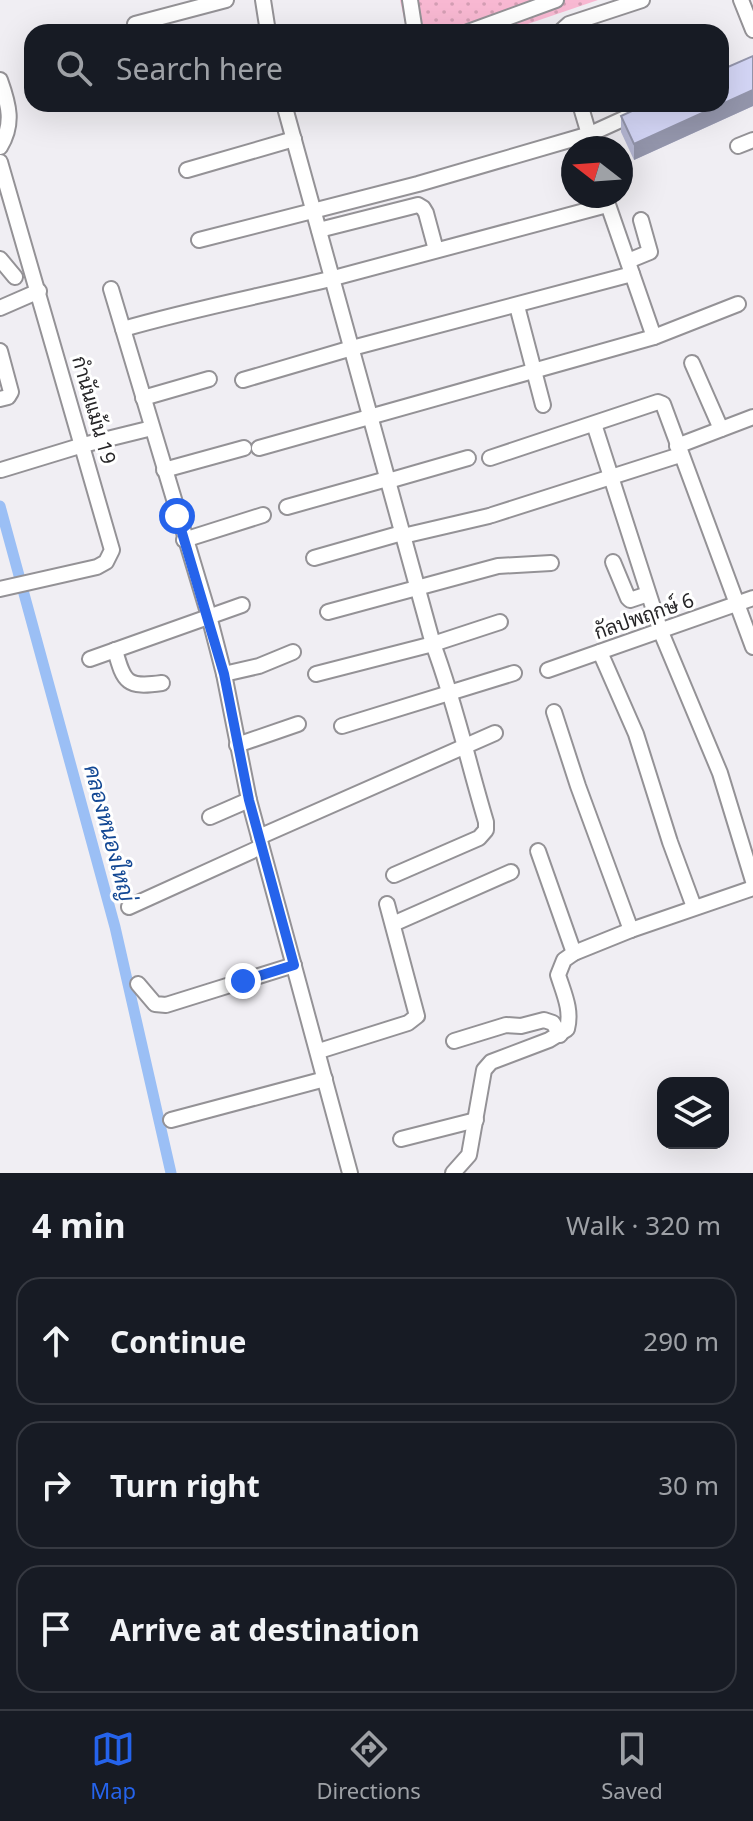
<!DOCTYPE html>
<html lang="en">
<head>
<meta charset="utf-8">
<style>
  body { margin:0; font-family:"Noto Sans",Sarabun,sans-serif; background:#20242c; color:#f1f3f6 }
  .controls { position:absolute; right:24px; bottom:24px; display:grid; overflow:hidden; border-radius:16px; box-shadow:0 8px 32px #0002 }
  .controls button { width:72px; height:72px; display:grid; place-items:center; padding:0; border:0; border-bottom:2px solid #363941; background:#171b24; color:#f1f3f6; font:40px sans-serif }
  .compass { position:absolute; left:561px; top:136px; width:72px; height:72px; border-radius:50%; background:#171b24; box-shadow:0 8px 32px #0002; rotate:287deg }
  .stop { position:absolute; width:24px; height:24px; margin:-18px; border:6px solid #2563eb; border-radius:50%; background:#fff }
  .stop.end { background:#2563eb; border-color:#fff; box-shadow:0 2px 8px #0008 }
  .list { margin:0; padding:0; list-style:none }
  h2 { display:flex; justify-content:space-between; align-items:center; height:104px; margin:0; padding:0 32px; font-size:34px }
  h2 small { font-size:26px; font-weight:400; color:#9ea1a6 }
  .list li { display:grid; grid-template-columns:52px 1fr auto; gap:24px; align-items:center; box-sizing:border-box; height:128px; margin:0 16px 16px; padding:0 16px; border:2px solid #363941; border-radius:24px }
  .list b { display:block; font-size:30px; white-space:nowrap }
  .list em { font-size:26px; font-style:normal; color:#9ea1a6 }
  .icon { flex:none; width:44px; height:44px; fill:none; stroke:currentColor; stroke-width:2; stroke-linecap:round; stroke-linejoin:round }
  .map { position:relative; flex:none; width:753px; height:1173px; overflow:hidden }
  .search { position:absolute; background:#171b24; box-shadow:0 8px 32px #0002; left:24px; right:24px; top:24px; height:88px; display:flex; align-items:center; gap:20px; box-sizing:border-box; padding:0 28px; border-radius:24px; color:#9ea1a6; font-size:30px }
  .sheet { height:536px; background:#171b24 }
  nav { display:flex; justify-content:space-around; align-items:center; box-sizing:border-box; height:112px; border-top:2px solid #363941; background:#171b24; font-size:22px; color:#9ea1a6 }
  nav a { display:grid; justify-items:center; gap:4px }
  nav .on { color:#2563eb }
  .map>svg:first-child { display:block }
  .grass { fill:url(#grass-dots) }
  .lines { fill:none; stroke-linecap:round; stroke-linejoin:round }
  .canal { stroke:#9bbff5; stroke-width:11 }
  .minor-casing { stroke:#949296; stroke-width:18 }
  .minor { stroke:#fff; stroke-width:14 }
  .wall { fill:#b6b8d4 }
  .shaded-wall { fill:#9496ac }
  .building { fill:#d4d6f6; stroke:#9496ac; stroke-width:2 }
  .route { stroke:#2563eb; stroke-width:10 }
  .labels { text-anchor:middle; stroke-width:6; stroke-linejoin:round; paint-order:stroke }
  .street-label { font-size:20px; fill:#262527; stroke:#fff }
  .water-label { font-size:22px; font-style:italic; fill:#134894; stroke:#fff }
</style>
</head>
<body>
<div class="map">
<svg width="753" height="1173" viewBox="0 0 753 1173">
  <defs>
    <pattern id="grass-dots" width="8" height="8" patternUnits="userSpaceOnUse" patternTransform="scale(2)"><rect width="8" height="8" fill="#f8b8d2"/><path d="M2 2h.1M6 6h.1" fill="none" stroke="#d49eb4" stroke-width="1.8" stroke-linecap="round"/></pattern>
  </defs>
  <rect width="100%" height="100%" fill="#f0eef3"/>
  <path class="grass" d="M400,0H598L504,32H407Z"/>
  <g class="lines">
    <path class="canal" d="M0,506L115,927L171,1173"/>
    <defs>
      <g id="minor">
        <path d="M263,0L268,32"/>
        <path d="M410,0L415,32"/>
        <path d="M741,0L753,30"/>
        <path d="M135,24L226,0"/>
        <path d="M468,32L556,0"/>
        <path d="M560,32L569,24L642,0"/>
        <path d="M0,80C9,105 14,124 0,147"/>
        <path d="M284,104L433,644C455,702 468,762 486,822V830L479,838L394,875"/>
        <path d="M580,104L593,148"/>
        <path d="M738,146L753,140"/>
        <path d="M0,162L112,550L106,562L97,567L0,589"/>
        <path d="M187,170L294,139"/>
        <path d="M605,196L654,337"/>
        <path d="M319,230L418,205L423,208L426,213L436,250"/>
        <path d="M199,240L418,184L590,134L656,104"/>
        <path d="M0,259L15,277"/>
        <path d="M628,261L650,252L641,220"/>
        <path d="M111,289L209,616L224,674L249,800L350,1173"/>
        <path d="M517,306L543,405"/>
        <path d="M0,308L39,291"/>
        <path d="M123,329C192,309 261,296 330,279C423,255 515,229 607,205"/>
        <path d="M0,351L11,392L8,397L0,399"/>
        <path d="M692,363L721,429"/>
        <path d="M243,380L352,348L632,274"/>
        <path d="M143,398L209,379"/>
        <path d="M594,424L661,632L720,773L753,881"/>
        <path d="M677,446L753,417"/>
        <path d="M259,448L654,337L738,304"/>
        <path d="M490,458L658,402L663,404L753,647"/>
        <path d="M1,470L83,445L152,428"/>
        <path d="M164,470L244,448"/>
        <path d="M388,481L468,458"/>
        <path d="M287,507L387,479"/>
        <path d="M492,515L680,455"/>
        <path d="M403,536L489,516"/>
        <path d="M184,540L263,515"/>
        <path d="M314,558L402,533"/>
        <path d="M613,562L628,598L630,600L648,594"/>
        <path d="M328,612L498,566L551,563"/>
        <path d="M115,650C124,683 127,688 162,683"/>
        <path d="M600,652L636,734L670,842L694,907"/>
        <path d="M90,659L242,605"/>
        <path d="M548,670L753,598"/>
        <path d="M224,674L259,666L293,652"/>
        <path d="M316,674L433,644L500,622"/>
        <path d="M554,712L578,786L631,930"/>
        <path d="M342,726L514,673"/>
        <path d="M237,745L298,724"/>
        <path d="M210,817L249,800"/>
        <path d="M259,837L495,733"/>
        <path d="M538,851L574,953"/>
        <path d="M129,907L261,847"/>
        <path d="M393,924L511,872"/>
        <path d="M138,984L155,1004L166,1005L294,965"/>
        <path d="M454,1041L506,1025L521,1026L544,1020L553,1023L560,1035"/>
        <path d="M319,1051L408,1023L417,1016L387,904"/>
        <path d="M171,1120L325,1079"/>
        <path d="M401,1139L476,1120"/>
        <path d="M453,1173L469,1155L484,1070L491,1062L549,1040L567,1029C572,1010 564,994 558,975L564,960L574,953L631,930L753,888"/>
      </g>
    </defs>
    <use href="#minor" class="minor-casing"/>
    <use href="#minor" class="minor"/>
  </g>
  <path class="wall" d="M753,56V106L634,160L621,132V116Z"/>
  <path class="shaded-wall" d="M753,90V106L634,160V144Z"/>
  <path class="building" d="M753,56V90L634,144L621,116L647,104H721V70Z"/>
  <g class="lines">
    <path class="route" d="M177,516L224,674L249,800L294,965L243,981"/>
  </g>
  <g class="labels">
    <g class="street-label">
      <text transform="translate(94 410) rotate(74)" y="7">กำนันแม้น 19</text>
      <text transform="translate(644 616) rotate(-19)" y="7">กัลปพฤกษ์ 6</text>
    </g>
    <g class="water-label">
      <text transform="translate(110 833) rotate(75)" y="8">คลองหนองใหญ่</text>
    </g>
  </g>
</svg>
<div class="controls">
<button><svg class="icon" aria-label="layers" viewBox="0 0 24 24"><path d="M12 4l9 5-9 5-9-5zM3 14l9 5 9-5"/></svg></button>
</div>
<svg class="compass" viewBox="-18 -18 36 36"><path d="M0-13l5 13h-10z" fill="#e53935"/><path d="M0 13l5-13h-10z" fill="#9ea1a6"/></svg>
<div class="stop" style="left:177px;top:516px"></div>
<div class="stop end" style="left:243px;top:981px"></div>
<div class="search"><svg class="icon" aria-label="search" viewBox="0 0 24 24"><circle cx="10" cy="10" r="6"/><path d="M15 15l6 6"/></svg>Search here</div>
</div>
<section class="sheet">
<h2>4 min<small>Walk · 320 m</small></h2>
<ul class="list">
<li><svg class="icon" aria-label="ahead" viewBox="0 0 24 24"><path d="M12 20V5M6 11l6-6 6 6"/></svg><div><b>Continue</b></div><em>290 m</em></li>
<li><svg class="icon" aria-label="right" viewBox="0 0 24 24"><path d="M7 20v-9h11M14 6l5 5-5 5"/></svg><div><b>Turn right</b></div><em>30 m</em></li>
<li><svg class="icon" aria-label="arrive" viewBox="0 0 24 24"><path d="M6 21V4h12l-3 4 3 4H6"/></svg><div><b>Arrive at destination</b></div></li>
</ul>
</section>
<nav>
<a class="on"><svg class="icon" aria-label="map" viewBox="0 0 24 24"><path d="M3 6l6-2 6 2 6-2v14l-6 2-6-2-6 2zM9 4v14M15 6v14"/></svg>Map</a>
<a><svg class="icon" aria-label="directions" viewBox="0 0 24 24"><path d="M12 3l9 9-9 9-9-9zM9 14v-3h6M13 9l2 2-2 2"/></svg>Directions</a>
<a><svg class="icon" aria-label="saved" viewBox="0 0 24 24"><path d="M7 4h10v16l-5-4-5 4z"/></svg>Saved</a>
</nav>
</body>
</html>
